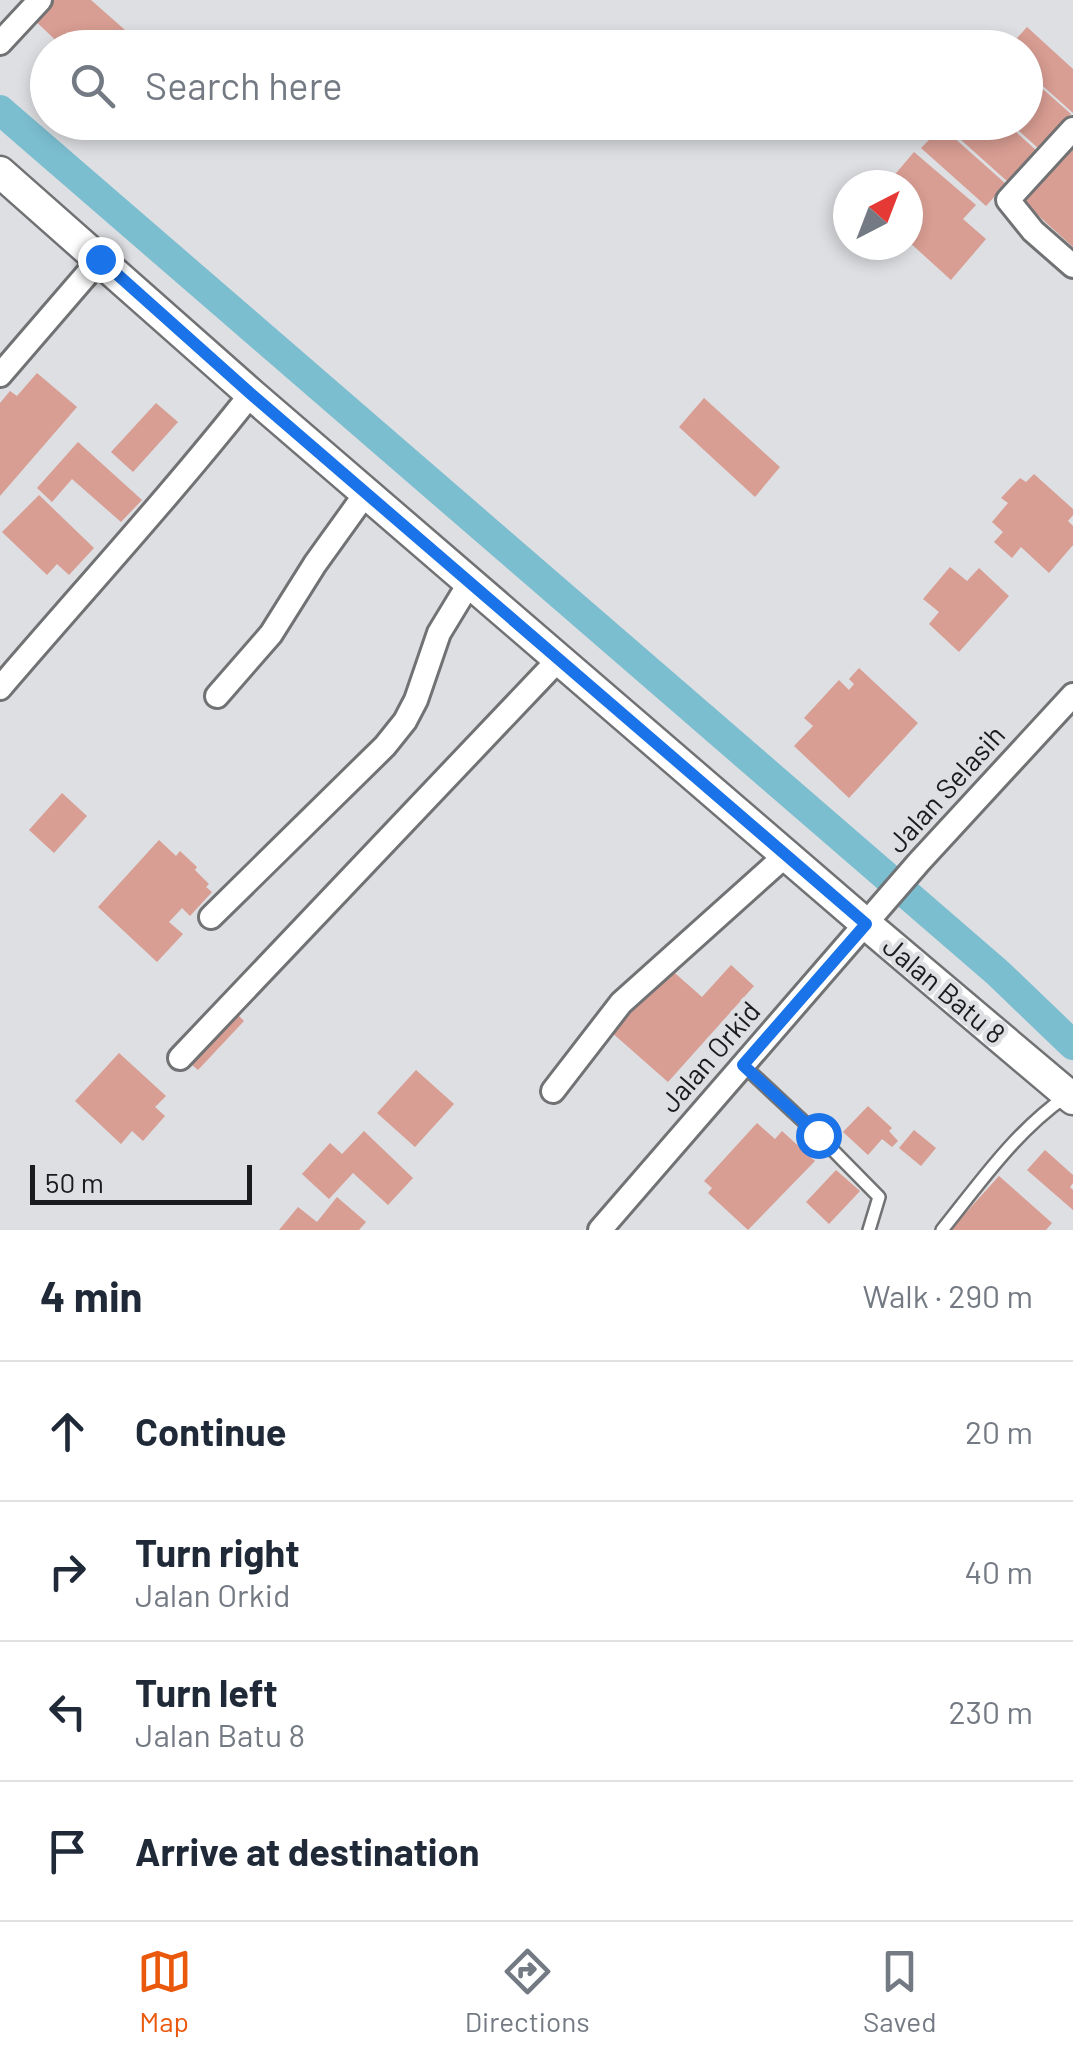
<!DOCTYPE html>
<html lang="en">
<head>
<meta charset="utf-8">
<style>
  body { margin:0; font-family:Barlow,sans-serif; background:#f2f2f3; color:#1f2937 }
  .compass { position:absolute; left:833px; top:170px; width:90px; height:90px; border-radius:50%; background:#fff; box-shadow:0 5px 15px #0003; rotate:42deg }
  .scale { position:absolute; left:30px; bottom:25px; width:222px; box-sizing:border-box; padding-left:10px; border:5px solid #1a1b1c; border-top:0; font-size:28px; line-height:35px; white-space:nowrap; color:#1a1b1c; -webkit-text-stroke:8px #dedfe2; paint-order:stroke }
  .stop { position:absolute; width:30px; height:30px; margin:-22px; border:8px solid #1a73e8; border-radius:50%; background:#fff }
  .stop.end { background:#1a73e8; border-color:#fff; box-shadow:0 2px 10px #0008 }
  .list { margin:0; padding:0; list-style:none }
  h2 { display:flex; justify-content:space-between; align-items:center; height:130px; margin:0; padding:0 40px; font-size:42px }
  h2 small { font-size:32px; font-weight:400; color:#747a83 }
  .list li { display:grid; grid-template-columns:65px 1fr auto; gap:30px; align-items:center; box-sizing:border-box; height:140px; padding:0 40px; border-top:2px solid #e0e1e3 }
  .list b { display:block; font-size:38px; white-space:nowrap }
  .list p { margin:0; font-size:32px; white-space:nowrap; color:#747a83 }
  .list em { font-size:32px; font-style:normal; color:#747a83 }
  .icon { flex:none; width:55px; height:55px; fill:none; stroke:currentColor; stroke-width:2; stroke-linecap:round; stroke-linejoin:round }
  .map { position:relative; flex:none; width:1073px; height:1230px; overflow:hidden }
  .search { position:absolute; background:#fff; box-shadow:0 5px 15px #0003; left:30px; right:30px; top:30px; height:110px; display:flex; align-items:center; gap:25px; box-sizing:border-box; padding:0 35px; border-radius:55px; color:#747a83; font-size:38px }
  .sheet { height:690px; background:#fff }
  nav { display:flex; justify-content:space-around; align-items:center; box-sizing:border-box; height:140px; border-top:2px solid #e0e1e3; background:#fff; font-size:28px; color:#747a83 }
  nav a { display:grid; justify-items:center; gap:5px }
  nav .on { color:#ea580c }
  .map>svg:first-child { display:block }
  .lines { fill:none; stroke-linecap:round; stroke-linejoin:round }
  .canal { stroke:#7bbed0; stroke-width:30 }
  .building { fill:#d89d93 }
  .service-casing { stroke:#717274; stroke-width:16 }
  .minor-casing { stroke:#717274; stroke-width:28 }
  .tertiary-casing { stroke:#717274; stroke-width:35 }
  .service { stroke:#fff; stroke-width:11 }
  .minor { stroke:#fff; stroke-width:22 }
  .tertiary { stroke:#fff; stroke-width:30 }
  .route { stroke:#1a73e8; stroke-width:12 }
  .labels { text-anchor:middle; stroke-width:9; stroke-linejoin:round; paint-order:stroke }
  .street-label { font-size:28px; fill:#1a1b1c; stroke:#dedfe2 }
</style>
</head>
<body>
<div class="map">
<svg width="1073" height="1230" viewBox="0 0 1073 1230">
  <rect width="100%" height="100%" fill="#dedfe2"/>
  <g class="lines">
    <path class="canal" d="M0,110L998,973L1073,1045"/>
  </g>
  <g class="building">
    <path d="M52,0H91L125,30L115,41L104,48H64L30,16Z"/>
    <path d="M1027,27L1073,69V113L1026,71V48H1008Z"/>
    <path d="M1026,74L1071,114L1039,149L1009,122H1026Z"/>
    <path d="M941,122H1005L1037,151L1008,182Z"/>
    <path d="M942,127L1006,184L986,206L921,148Z"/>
    <path d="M1073,140V247L1020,199Z"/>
    <path d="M914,152L976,205L963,219L986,239L951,280L908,241V185H886Z"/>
    <path d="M37,373L77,407L0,496V403L10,391L17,396Z"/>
    <path d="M704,398L780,467L755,497L679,427Z"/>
    <path d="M156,403L178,422L133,472L111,452Z"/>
    <path d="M78,442L142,500L121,522L72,479L52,502L37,488Z"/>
    <path d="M1034,474L1073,509V515L1068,521L1073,526V545L1049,573L1021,547L1012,558L994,542L1003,532L992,522L1008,503L1001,498L1020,478L1026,482Z"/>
    <path d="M39,495L94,548L69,575L57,564L47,575L2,532Z"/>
    <path d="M950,567L967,581L979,568L1009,596L959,652L929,624L939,612L923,599Z"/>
    <path d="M859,668L918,723L849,798L794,746L813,726L804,718L839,680L849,690L854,684L849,679Z"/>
    <path d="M62,793L87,816L54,853L29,830Z"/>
    <path d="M159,840L176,856L180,851L197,867L195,870L209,884L206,887L212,892L190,916L182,908L169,922L183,934L157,962L98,907Z"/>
    <path d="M731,965L754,986L668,1082L610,1031L668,967L702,997Z"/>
    <path d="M232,1009L244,1021L198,1070L186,1060Z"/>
    <path d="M119,1053L166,1096L155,1107L165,1116L143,1141L132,1131L121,1144L75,1101Z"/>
    <path d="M416,1070L454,1104L415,1147L377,1113Z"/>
    <path d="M868,1106L892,1128L889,1131L898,1141L892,1147L882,1139L868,1155L843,1132Z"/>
    <path d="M757,1123L775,1139L782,1131L815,1161L748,1230L708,1193L712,1188L704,1181Z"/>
    <path d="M914,1130L936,1148L921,1166L899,1148Z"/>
    <path d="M364,1131L413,1178L388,1205L353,1173L329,1199L302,1174L330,1143L342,1154Z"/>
    <path d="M1045,1150L1073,1175V1183L1070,1187L1073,1190V1210L1027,1170Z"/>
    <path d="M836,1170L860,1191L829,1224L806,1202Z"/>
    <path d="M999,1176L1052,1223L1046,1230H950Z"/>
    <path d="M337,1197L366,1222L359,1230H279L298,1207L317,1222Z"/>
  </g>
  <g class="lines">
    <defs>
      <g id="service">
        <path d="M743,1065L818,1135L879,1197L869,1230"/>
        <path d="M942,1230C979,1184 1015,1132 1065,1097"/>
      </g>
      <g id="minor">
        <path d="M0,43L40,0"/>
        <path d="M1073,129L1008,200L1033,231L1073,266"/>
        <path d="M0,375L100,259"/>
        <path d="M0,688C84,590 171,495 251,394"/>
        <path d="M217,696L271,634L315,564L366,493"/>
        <path d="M211,917L385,746L405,721L416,700L439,633L470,582"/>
        <path d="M180,1058L560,658"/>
        <path d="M553,1091L621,1003L786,855"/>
        <path d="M600,1230L919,862L1073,695"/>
      </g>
      <path id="tertiary" d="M0,172L251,394L866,924L1073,1099"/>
    </defs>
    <use href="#service" class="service-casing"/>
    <use href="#minor" class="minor-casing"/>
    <use href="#tertiary" class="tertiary-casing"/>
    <use href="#service" class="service"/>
    <use href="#minor" class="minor"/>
    <use href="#tertiary" class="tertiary"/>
  </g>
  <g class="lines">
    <path class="route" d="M100,259L251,394L866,924L743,1065L818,1135"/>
  </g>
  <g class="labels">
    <g class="street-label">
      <text transform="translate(946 789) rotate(-48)" y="10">Jalan Selasih</text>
      <text transform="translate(944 990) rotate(40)" y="10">Jalan Batu 8</text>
      <text transform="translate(710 1057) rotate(-49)" y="10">Jalan Orkid</text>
    </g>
  </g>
</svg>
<svg class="compass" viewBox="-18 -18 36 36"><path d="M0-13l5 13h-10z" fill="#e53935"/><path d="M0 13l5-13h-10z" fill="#747a83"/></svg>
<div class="scale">50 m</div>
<div class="stop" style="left:818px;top:1135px"></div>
<div class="stop end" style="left:100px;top:259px"></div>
<div class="search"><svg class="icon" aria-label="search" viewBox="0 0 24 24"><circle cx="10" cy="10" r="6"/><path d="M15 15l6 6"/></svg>Search here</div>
</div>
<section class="sheet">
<h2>4 min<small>Walk · 290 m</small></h2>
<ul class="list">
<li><svg class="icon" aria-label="ahead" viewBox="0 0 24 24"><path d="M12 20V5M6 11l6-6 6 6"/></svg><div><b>Continue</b></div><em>20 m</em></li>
<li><svg class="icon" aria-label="right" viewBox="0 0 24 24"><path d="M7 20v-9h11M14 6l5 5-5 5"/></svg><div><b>Turn right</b><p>Jalan Orkid</p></div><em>40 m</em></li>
<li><svg class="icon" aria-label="left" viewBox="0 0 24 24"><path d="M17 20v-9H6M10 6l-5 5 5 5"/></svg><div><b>Turn left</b><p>Jalan Batu 8</p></div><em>230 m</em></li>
<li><svg class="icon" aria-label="arrive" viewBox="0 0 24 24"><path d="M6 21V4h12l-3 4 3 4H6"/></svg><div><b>Arrive at destination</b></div></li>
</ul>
</section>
<nav>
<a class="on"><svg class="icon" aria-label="map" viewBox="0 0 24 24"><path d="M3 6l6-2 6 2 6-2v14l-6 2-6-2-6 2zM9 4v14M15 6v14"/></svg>Map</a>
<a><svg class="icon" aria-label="directions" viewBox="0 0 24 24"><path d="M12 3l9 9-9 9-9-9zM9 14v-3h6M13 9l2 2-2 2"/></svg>Directions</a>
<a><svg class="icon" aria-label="saved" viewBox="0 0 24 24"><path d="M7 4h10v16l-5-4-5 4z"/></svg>Saved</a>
</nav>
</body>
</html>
